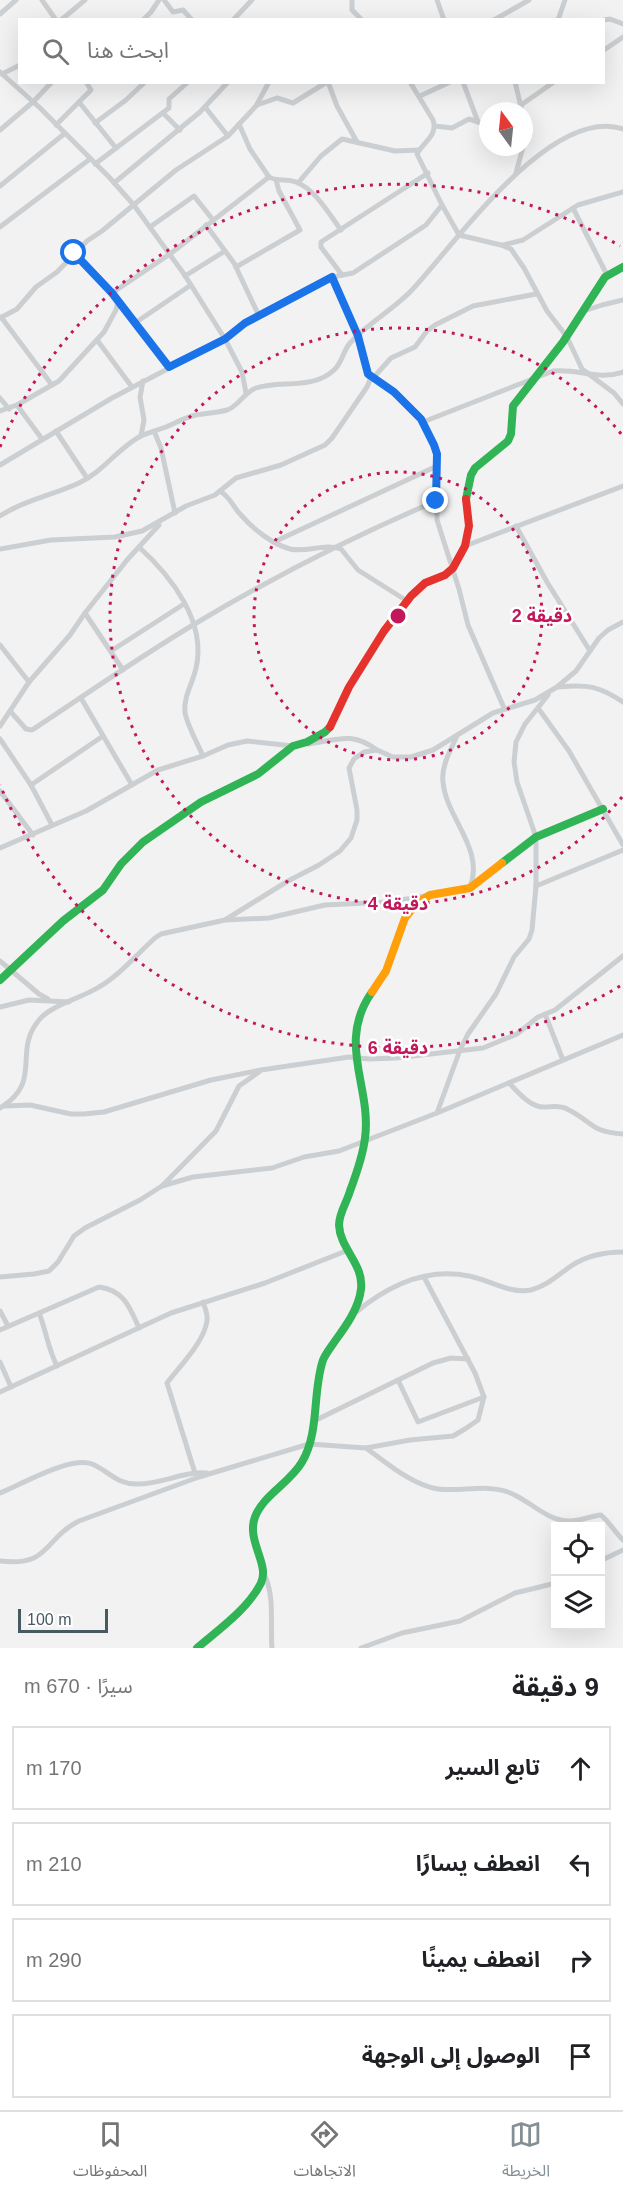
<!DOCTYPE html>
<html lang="ar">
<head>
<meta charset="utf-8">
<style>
  body { margin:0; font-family:Helvetica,"Noto Sans Arabic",sans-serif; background:#f2f2f2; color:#202124; direction:rtl }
  .controls { position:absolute; right:18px; bottom:18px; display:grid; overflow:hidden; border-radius:0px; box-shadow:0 6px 24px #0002 }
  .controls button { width:54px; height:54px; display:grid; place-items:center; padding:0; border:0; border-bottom:2px solid #e0e0e0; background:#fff; color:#202124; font:30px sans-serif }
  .compass { position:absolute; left:479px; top:102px; width:54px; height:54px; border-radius:50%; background:#fff; box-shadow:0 6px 24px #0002; rotate:345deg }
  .scale { position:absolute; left:18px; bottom:15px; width:90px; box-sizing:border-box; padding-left:6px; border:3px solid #475961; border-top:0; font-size:16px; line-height:21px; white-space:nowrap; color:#475961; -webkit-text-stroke:4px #fff; paint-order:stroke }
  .stop { position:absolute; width:18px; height:18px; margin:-14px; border:4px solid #1a73e8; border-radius:50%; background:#fff }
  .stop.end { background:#1a73e8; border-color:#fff; box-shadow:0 2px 6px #0008 }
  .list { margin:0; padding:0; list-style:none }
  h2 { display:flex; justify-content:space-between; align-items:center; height:78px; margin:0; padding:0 24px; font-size:26px }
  h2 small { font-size:20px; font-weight:400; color:#757577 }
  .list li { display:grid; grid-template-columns:39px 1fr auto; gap:18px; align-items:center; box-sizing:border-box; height:84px; margin:0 12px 12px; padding:0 12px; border:2px solid #e0e0e0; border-radius:0px }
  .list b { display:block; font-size:22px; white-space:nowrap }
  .list em { font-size:20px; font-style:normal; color:#757577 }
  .icon { flex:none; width:33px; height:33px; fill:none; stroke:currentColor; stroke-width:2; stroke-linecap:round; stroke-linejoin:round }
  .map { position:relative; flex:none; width:623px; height:1648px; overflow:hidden; direction:ltr }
  .search { position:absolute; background:#fff; box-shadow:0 6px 24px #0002; left:18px; right:18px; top:18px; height:66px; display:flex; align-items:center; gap:15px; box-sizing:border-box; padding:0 21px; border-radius:0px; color:#757577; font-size:22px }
  .sheet { height:462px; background:#fff }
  nav { display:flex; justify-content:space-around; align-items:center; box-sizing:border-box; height:84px; border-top:2px solid #e0e0e0; background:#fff; font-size:16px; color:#757577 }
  nav a { display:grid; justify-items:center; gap:3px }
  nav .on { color:#838f94 }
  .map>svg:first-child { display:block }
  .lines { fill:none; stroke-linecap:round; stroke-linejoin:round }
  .street { stroke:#cbcfd2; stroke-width:5 }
  .fast { stroke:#30b455; stroke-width:8 }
  .slow { stroke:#ff9f0a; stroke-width:8 }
  .jam { stroke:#e5322d; stroke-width:8 }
  .route { stroke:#1a73e8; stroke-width:8 }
  .ring { fill:none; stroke:#c2185b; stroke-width:3; stroke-dasharray:3 6 }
  .centre { fill:#c2185b; stroke:#fff; stroke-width:3 }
  .ring-label { font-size:18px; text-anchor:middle; font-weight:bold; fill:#c2185b; stroke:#fff; stroke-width:5; stroke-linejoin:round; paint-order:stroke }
</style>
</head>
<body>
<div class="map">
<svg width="623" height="1648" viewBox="0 0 623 1648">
  <rect width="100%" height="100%" fill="#f3f2f2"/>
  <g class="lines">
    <g class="street">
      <path d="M42,0L56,20"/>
      <path d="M164,0L173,12L183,10L192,20"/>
      <path d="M352,0V10L362,20"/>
      <path d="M437,0L444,20"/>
      <path d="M0,14L16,0"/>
      <path d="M61,20L85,0"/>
      <path d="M143,20L151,12L159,0"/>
      <path d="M233,20L252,0"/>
      <path d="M494,20L529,0"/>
      <path d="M558,20L565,0"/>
      <path d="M604,20L610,19L623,24"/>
      <path d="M604,50L623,37"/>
      <path d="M0,72L40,108L109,177L133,204L184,274L225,339L242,372L246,393"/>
      <path d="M2,74L20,65"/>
      <path d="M328,82L337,106L357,142"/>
      <path d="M410,82L433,120C438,136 424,141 417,154L442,205L459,235L501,245L511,249L524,268L547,311L567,337L582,369L614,393L623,404"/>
      <path d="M463,82L478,122"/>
      <path d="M515,82L522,111"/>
      <path d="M420,96L450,82"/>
      <path d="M79,102L116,148"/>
      <path d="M257,105L277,98L293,103L327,82"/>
      <path d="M521,105L554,82"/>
      <path d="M205,107L228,136"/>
      <path d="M163,113L180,130"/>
      <path d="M95,123L126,100L144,83"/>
      <path d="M239,124L250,149L269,177C277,182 287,178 296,182C315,189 329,214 341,230"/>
      <path d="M56,125L91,90L86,82"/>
      <path d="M524,125V140"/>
      <path d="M435,126L452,128L469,119L488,125"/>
      <path d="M0,130L33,102L52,82"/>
      <path d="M95,164L169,108V99L188,82"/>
      <path d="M516,173L523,147"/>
      <path d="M114,183L200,112L228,82"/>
      <path d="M298,183L321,156L342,139L395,151L419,150"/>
      <path d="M0,186L64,134"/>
      <path d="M573,208L607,275"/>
      <path d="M206,225L234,263L259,316"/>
      <path d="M0,227L90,159"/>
      <path d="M150,227L194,196L213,220"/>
      <path d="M503,245L523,240L578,205L623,192"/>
      <path d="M75,252L112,293L169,367"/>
      <path d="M236,267L300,230L279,191L276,180"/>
      <path d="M342,275L321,247V242L428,173"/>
      <path d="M185,276L225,251"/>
      <path d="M112,293L170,254L269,177"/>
      <path d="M584,311L602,305L623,300"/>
      <path d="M1,317L52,385"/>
      <path d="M0,318L17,309L36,287L57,272L87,241L102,231L176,170L228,136L256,106L269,82"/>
      <path d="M135,323L191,285"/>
      <path d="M97,340L132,387"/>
      <path d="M368,374C398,394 428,418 437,454V520L459,589L468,625L504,708"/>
      <path d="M374,377L391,358L415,347L427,331L435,325L473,306L536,294"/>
      <path d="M0,398L9,409"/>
      <path d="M17,405L42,439"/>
      <path d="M0,411L17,405L59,381L104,332L116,310L118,301"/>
      <path d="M423,422L553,371C579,368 597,381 623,372"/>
      <path d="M56,431L87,478"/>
      <path d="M154,431L161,448L175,513"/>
      <path d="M141,436L144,420L140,397L143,381"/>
      <path d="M0,465L112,398L225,339L245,323L332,277L353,273L426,225L442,205"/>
      <path d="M220,491C232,499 232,506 241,515C253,529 272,544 290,549C307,553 324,543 341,549L358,570L407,601"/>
      <path d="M0,516C25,500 53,495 79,483C103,472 119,447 141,436C149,432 158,430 166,427C176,423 185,417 196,415C206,413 217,413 227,410C238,407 244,392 256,388C281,380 313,390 334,370C342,363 343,351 350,343C368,323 393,310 412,290C455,244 551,105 623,129"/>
      <path d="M516,526L547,582L590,651"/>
      <path d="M274,542L437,466"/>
      <path d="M465,546L623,486"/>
      <path d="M139,547C171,576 207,622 196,668C193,683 183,697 185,713C188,727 197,742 203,756"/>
      <path d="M0,549L51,540L115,537L142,531L186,506L215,495L236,478L281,465L325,445L332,438L367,387L370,380L358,336L332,277"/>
      <path d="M85,613L123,670"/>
      <path d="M0,645L29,682"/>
      <path d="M111,651L184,604"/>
      <path d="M559,687C587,684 599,686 623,702"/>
      <path d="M81,698L132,785"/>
      <path d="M538,708L569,751L623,845"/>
      <path d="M10,711L26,729L32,730C85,695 138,658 193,625C271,578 352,537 436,501"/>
      <path d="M0,726L29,682L70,635L85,613L127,560L159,525"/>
      <path d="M456,738C450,751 441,767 443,782C446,818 485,849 470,887"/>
      <path d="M0,739L31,785L52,825"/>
      <path d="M308,744C338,740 351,731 377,750"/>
      <path d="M31,785L103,736"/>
      <path d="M0,791L33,835"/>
      <path d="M0,848L86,811L158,770L203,756L228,745L247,741L293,746"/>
      <path d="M536,886L623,850"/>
      <path d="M226,920L269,918L325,905L388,902L425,896"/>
      <path d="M0,961L39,994L48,999"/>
      <path d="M0,1007L29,1000L69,1002"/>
      <path d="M545,1014L563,1060"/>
      <path d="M509,1083C518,1092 530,1107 544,1107C552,1107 560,1105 567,1109C592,1121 590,1132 623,1134"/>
      <path d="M5,1106L30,1105L71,1114H84L104,1112L211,1080L261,1070L349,1057L369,1059L396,1058L483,1048L517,1034L538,1017L555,1010L623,956"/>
      <path d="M0,1108C44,1081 12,1052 39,1020C51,1005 82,998 99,987C120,975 137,954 155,938L161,934L225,920L288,881L319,865L340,851L351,838L357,820V810L349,768L354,759L364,752L377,750L393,757H411L433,750L493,713L535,700L557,687L576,671L599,638L608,630L623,622"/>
      <path d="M437,1113L460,1050L468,1034L496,994L514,957L529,939L532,930L536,886V837L517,782L514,762L516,742L525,724L548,695"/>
      <path d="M162,1186L193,1177L272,1168L304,1157L339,1151L437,1113L623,1035"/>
      <path d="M0,1277L34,1274L49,1271L58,1262L74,1236L85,1228L140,1200L162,1186L216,1131L239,1086L259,1072"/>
      <path d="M0,1311L8,1326"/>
      <path d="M39,1313C46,1330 48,1349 57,1366"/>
      <path d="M355,1313C386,1287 426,1267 469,1276C490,1280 509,1294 531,1290C547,1286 558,1275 571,1266C586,1256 604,1252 623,1252"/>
      <path d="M0,1330L99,1287C124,1290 130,1308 139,1328"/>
      <path d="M0,1362L11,1387"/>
      <path d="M398,1380L418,1422L484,1397"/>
      <path d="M0,1392L171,1313L265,1283L346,1251"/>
      <path d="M314,1421L433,1363L451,1358L468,1359"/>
      <path d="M366,1448C387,1463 412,1485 438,1489C460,1492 486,1484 508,1492C529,1499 545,1521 570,1521C580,1521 591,1516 601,1515C610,1523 615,1532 623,1540"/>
      <path d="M195,1473L167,1383C180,1366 204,1342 207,1321C208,1314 205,1308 203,1302"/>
      <path d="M0,1493C22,1484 70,1456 92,1464C109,1471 117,1485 138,1484C162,1484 184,1471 207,1473"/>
      <path d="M0,1561C51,1567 43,1539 79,1521L199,1477L309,1444L366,1448L410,1440L453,1436L465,1429L478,1420L484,1397L475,1373L424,1277"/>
      <path d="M600,1561L623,1550"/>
      <path d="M264,1574C275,1595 270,1624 272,1648"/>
      <path d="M361,1648L402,1633L460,1621L515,1593L556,1583"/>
    </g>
    <g class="fast">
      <path d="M466,499L471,475L475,468L508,441L511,434L513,406L563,342L605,277L623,267"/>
      <path d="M502,863L536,837L603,809"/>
      <path d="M0,980L63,921L103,890L121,864L143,842L201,802L258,774L293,746L307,742L325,732L330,727"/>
      <path d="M197,1648C218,1630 248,1609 261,1583C270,1564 246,1541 255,1517C264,1494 290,1483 302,1462C320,1431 312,1393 323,1360C326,1353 331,1347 335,1341C346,1326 359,1308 361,1289C364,1264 340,1249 339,1225C339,1213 347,1202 350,1191C356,1175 363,1155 365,1138C372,1087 336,1043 372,992"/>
    </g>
    <path class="slow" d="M372,992L386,971L405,918L417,903L430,895L470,888L502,863"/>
    <path class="jam" d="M330,727L349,687L384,631L411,596L425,583L445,575L453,568L465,546L469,526L466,499"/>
  </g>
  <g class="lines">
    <path class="route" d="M74,253L112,293L169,367L225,339L245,323L332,277L358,336L368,374L394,392L421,419L434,445L437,454L436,501"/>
  </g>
  <g class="ring">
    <circle cx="398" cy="616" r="144"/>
    <path d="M622 797A288 288 0 1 1 622 435"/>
    <path d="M620 986A432 432 0 0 1 0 785M0 447A432 432 0 0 1 620 246"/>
  </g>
  <circle cx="398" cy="616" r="9" class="centre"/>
  <g class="ring-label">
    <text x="542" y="622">2 دقيقة</text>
    <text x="398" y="910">4 دقيقة</text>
    <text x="398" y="1054">6 دقيقة</text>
  </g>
</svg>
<div class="controls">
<button><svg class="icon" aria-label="locate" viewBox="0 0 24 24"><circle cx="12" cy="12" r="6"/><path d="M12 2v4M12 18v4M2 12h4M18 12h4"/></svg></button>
<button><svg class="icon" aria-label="layers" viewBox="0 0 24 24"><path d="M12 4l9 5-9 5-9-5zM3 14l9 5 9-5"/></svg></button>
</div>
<svg class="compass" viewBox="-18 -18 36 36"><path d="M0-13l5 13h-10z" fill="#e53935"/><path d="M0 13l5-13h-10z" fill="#757577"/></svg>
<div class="scale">100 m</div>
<div class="stop" style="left:74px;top:253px"></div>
<div class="stop end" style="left:436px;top:501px"></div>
<div class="search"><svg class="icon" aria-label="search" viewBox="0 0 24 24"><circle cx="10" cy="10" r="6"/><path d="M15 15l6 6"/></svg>ابحث هنا</div>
</div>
<section class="sheet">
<h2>9 دقيقة<small>سيرًا · 670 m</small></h2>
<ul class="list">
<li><svg class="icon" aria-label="ahead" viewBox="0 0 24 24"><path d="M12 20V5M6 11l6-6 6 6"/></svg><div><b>تابع السير</b></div><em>170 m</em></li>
<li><svg class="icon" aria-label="left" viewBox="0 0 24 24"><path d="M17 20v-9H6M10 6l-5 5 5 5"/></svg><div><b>انعطف يسارًا</b></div><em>210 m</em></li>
<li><svg class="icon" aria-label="right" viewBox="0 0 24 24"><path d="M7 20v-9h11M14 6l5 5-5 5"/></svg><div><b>انعطف يمينًا</b></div><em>290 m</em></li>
<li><svg class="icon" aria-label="arrive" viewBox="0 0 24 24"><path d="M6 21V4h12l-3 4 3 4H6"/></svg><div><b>الوصول إلى الوجهة</b></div></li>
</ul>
</section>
<nav>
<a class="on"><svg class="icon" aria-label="map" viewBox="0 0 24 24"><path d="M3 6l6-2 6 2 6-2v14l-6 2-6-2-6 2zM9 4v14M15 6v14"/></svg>الخريطة</a>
<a><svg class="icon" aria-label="directions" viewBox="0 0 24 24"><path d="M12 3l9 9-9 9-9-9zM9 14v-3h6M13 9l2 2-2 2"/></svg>الاتجاهات</a>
<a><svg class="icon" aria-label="saved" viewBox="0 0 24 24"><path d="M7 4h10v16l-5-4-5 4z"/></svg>المحفوظات</a>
</nav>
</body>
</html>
